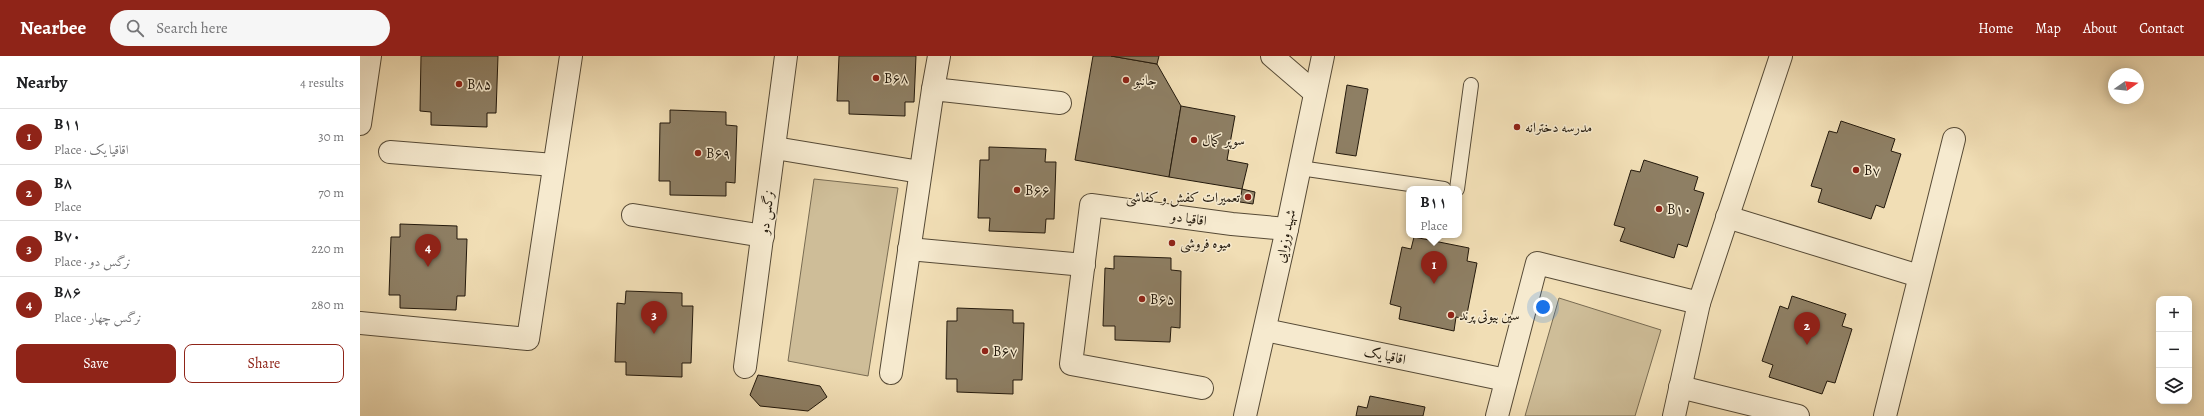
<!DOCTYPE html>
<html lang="en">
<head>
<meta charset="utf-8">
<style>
  body { margin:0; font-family:Alegreya,Amiri,serif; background:#f6f6f6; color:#202124 }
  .controls { position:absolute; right:12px; bottom:12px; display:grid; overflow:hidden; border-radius:8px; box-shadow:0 2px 10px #0003 }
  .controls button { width:36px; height:36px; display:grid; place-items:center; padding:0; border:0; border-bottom:1px solid #e0e0e0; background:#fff; color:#202124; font:20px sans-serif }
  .compass { position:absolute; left:1748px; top:12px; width:36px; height:36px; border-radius:50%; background:#fff; box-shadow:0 2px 10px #0003; rotate:76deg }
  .you { position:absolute; left:1183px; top:251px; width:14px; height:14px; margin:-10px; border:3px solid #fff; border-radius:50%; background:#1a73e8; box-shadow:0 0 0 6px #1a73e833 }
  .badge { display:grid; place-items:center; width:26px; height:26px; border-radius:50%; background:#8f2418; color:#fff; font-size:13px; font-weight:700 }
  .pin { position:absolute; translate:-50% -33px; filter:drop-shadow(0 1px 2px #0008) }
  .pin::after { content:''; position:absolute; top:21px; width:14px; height:12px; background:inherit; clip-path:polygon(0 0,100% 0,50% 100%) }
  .popup { position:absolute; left:1046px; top:130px; width:56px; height:52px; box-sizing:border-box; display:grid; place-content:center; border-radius:8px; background:#fff; filter:drop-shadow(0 1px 3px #0005); font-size:13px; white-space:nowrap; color:#757577 }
  .popup b { font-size:15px; color:#202124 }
  .popup::after { content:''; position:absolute; left:50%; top:100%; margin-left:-8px; border:8px solid transparent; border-top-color:#fff }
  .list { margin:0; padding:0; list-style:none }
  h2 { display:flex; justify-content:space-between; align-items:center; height:52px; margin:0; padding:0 16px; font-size:17px }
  h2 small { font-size:13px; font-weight:400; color:#757577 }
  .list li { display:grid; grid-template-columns:26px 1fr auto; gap:12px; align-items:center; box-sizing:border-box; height:56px; padding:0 16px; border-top:1px solid #e0e0e0 }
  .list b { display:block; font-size:15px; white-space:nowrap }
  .list p { margin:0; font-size:13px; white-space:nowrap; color:#757577 }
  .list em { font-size:13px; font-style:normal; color:#757577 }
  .actions { display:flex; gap:8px; padding:12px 16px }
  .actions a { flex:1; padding:9px 0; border:1px solid #8f2418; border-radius:8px; text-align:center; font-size:14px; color:#8f2418 }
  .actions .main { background:#8f2418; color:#fff }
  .icon { flex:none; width:22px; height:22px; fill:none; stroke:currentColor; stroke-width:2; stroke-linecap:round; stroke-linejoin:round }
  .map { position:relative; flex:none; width:1844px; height:360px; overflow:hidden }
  header { display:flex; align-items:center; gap:24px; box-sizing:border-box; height:56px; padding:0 20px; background:#8f2418; color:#fff }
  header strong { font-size:19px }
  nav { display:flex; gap:22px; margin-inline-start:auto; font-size:14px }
  .search { width:280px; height:36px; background:#f6f6f6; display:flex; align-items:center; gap:10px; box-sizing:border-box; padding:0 14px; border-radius:22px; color:#757577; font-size:15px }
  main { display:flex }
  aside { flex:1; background:#fff }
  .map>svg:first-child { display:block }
  .green { fill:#cebd98; stroke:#786b52 }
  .building { fill:#8e7f64; stroke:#23190c }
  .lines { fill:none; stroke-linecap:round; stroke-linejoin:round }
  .lane-casing { stroke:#564a36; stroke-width:16 }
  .street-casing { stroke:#564a36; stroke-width:24 }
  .lane { stroke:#f6eacf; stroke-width:14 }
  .street { stroke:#f6eacf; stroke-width:22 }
  .poi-dot { fill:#8f2418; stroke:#f6eacf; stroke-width:1.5 }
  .labels { text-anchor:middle; stroke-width:3; stroke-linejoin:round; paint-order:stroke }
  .poi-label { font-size:14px; fill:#23190c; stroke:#f6eacf; text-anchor:start }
  .street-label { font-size:14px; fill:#23190c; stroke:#f6eacf }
</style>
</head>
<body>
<header>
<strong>Nearbee</strong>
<div class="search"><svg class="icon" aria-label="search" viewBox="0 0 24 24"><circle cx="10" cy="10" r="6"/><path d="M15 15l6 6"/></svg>Search here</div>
<nav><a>Home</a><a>Map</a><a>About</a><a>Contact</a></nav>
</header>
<main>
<aside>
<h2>Nearby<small>4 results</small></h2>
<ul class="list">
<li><span class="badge">1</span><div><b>B۱۱</b><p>Place · اقاقیا یک</p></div><em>30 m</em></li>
<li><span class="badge">2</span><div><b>B۸</b><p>Place</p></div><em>70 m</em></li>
<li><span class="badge">3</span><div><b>B۷۰</b><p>Place · نرگس دو</p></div><em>220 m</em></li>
<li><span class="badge">4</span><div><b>B۸۶</b><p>Place · نرگس چهار</p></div><em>280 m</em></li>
</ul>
<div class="actions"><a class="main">Save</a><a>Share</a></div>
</aside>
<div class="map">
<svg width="1844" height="360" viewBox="0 0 1844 360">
  <rect width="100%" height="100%" fill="#f1deb5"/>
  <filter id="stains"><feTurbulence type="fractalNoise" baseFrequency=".005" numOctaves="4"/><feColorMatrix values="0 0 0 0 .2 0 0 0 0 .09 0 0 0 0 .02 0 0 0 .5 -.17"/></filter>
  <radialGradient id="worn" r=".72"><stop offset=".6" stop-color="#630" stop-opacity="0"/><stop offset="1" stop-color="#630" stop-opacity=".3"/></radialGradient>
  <g class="green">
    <path d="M454,123L538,132L508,320L428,305Z"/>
    <path d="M1199,242L1301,274L1275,360H1165Z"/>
  </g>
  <g class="building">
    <path d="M61,0H138L136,57H127V71L71,69V56L60,55Z"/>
    <path d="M479,0H556L554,46H545V60L489,58V45H477Z"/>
    <path d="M733,0H751L797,8L821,50L809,121L715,104Z"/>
    <path d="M751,0H799L797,8Z"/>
    <path d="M987,29L1008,33L996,100L976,97Z"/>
    <path d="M821,50L875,60L867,104L888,108L882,133L809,121Z"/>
    <path d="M310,54L366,56V69L377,70L375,127L366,126V140L310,139V125H299L300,67H310Z"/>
    <path d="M1481,65L1535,83L1531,95L1541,98L1524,152L1516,149L1511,163L1458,146L1462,133L1451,130L1469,75L1477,77Z"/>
    <path d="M629,91L686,93L685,106H696L694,163H686L685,177L629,175L630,162H618L620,104H629Z"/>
    <path d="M1284,104L1338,121L1334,134L1344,137L1327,191L1318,188L1314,202L1260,185L1265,172L1254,169L1271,114L1280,116Z"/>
    <path d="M882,133L895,136L893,148L880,146Z"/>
    <path d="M40,168L97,170V183H107L105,240H97L96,254L40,252V239H29L31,181H40Z"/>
    <path d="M1054,181L1109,192L1107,205L1117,207L1106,263L1096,261L1094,275L1039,263L1041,251L1030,248L1042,191L1051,193Z"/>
    <path d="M754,200L811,202V214L821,215L820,272L811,271L810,286L755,284V270H743L745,212L754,213Z"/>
    <path d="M266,235L322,237V250H333L331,307H322V321L266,319V306H255L257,247L265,248Z"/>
    <path d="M1432,240L1486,258L1482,270L1492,273L1475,327L1467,325L1462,338L1409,321L1413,309L1402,305L1420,250L1428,253Z"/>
    <path d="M597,252L653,254V267H664L662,324H653V338L597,336V323H586L587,265H597Z"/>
    <path d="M398,319L460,330L467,341L448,355L400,350L390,339Z"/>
    <path d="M1010,340L1065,351L1063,360H996L998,350L1007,352Z"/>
  </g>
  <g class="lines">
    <defs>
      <g id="lane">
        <path d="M940,112L1084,133"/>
        <path d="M1097,133L1111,29"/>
      </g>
      <g id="street">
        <path d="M912,0L955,37"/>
        <path d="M573,33L579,0"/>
        <path d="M0,68L10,0"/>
        <path d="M415,92L560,116"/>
        <path d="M30,96L194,109"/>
        <path d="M273,159L403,180"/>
        <path d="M1367,161L1559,220"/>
        <path d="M549,193L724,209"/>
        <path d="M1339,247L1421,0"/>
        <path d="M0,267L168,283L211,0"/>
        <path d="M905,274L1146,324"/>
        <path d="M385,311L426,0"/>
        <path d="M531,317L573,33L700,47"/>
        <path d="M1320,331L1438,360"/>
        <path d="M842,332L711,308L731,149L872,168L927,173"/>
        <path d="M885,360L927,173L963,0"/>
        <path d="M1137,360L1177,207L1339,247L1314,360"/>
        <path d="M1525,360L1594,83"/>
      </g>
    </defs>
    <use href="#lane" class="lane-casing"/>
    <use href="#street" class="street-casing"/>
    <use href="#lane" class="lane"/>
    <use href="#street" class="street"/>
  </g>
  <g class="poi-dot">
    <circle cx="516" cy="22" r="4"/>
    <circle cx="766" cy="24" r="4"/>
    <circle cx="99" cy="28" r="4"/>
    <circle cx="1157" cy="71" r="4"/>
    <circle cx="834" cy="84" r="4"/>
    <circle cx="338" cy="97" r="4"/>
    <circle cx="1496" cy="114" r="4"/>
    <circle cx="657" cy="134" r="4"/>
    <circle cx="888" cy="141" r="4"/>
    <circle cx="1299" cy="153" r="4"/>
    <circle cx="812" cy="187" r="4"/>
    <circle cx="782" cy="243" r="4"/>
    <circle cx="1091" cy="259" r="4"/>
    <circle cx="625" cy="295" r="4"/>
  </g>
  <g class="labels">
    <g class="poi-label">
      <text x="524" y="27">B۶۸</text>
      <text x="774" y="29">جانبو</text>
      <text x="107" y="33">B۸۵</text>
      <text x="1165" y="76">مدرسه دخترانه</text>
      <text x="842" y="89">سوپر کمال</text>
      <text x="346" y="102">B۶۹</text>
      <text x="1504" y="119">B۷</text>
      <text x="665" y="139">B۶۶</text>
      <text x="880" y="146" text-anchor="end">تعمیرات کفش و کفاشی</text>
      <text x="1307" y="158">B۱۰</text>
      <text x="820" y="192">میوه فروشی</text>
      <text x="790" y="248">B۶۵</text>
      <text x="1099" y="264">سین بیوتی پرند</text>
      <text x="633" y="300">B۶۷</text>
    </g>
    <g class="street-label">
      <text transform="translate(406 156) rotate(-83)" y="5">نرگس دو</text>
      <text transform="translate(829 162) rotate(8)" y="5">اقاقیا دو</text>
      <text transform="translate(925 180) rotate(-78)" y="5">شهید وزوایی</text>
      <text transform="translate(1025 299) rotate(12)" y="5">اقاقیا یک</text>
    </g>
  </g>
  <rect width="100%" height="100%" filter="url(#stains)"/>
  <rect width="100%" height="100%" fill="url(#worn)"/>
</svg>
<div class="controls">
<button>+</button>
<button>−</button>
<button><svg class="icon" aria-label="layers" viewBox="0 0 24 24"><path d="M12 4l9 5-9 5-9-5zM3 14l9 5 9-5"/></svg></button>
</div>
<svg class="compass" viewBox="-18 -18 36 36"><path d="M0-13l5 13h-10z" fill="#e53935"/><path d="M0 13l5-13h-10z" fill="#757577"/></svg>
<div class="you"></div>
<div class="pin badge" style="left:1074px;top:228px">1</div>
<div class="popup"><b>B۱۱</b>Place</div>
<div class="pin badge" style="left:1447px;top:289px">2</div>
<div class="pin badge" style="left:294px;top:278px">3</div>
<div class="pin badge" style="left:68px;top:211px">4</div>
</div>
</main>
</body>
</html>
